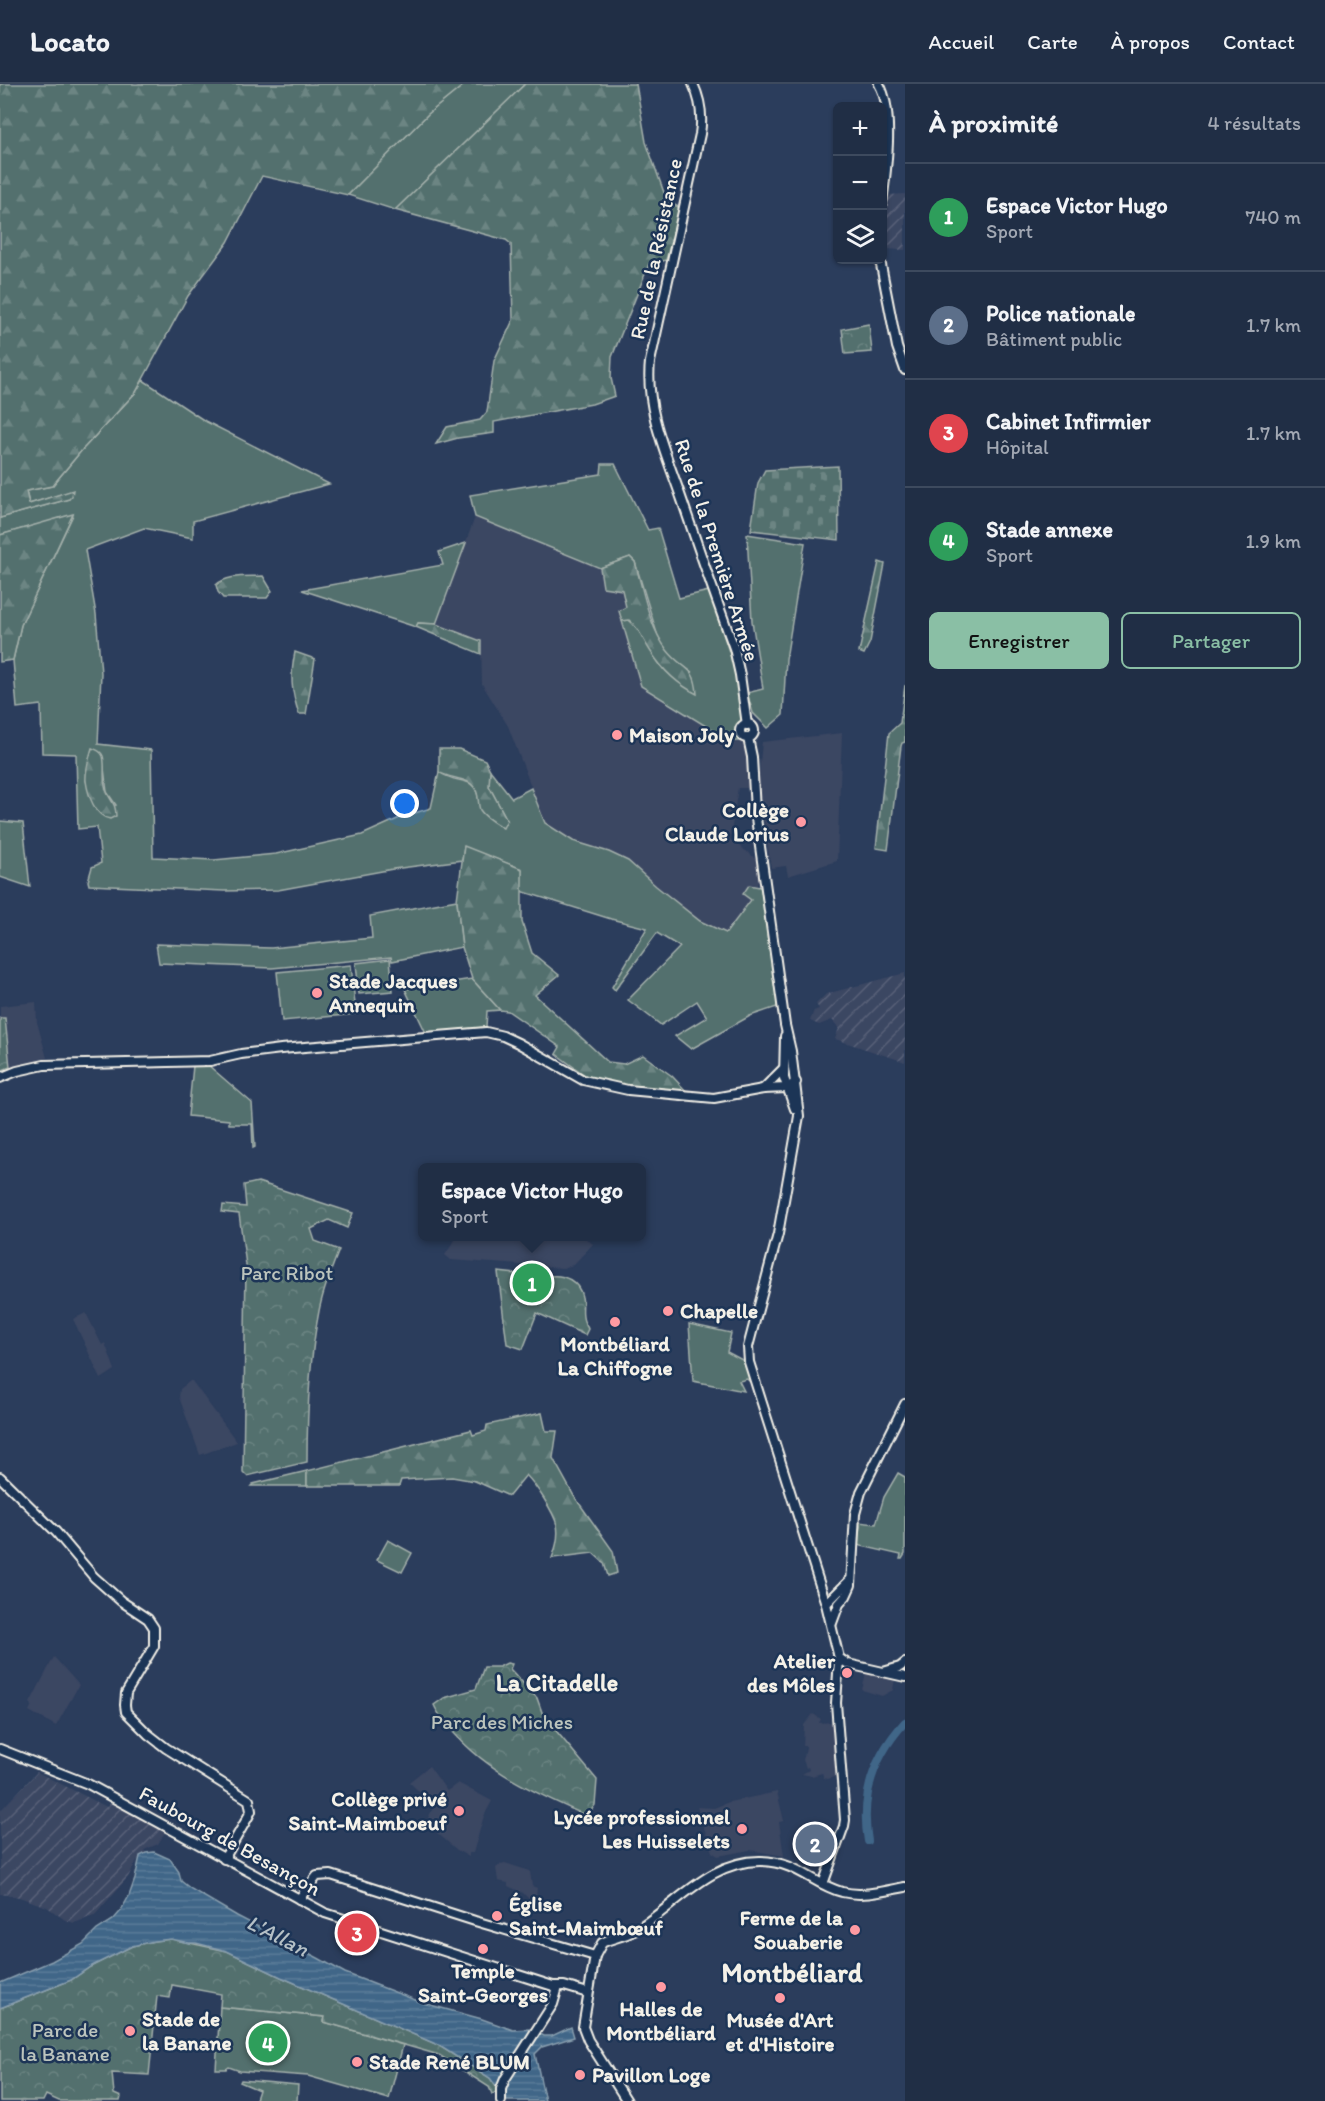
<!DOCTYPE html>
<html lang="fr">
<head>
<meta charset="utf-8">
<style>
  body { margin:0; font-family:Itim,sans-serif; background:#2d3a50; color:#f1f3f6 }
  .controls { position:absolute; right:18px; top:18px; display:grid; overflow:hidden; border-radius:9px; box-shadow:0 2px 4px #0004 }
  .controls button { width:54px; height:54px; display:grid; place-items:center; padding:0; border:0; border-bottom:2px solid #3d4a5e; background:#202e45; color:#f1f3f6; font:30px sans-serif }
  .you { position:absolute; left:405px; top:720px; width:21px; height:21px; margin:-15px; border:4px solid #fff; border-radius:50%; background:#1a73e8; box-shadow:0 0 0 9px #1a73e833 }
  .badge { display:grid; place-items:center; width:39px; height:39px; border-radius:50%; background:#8abfa5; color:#fff; font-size:20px; font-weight:700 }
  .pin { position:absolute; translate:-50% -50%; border:3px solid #fff; box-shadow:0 2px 6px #0006 }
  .popup { position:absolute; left:418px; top:1079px; width:228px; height:78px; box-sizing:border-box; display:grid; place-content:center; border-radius:9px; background:#202e45; filter:drop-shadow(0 2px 4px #0005); font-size:20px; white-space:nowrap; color:#a2a8b3 }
  .popup b { font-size:22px; color:#f1f3f6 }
  .popup::after { content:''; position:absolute; left:50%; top:100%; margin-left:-12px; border:12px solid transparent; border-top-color:#202e45 }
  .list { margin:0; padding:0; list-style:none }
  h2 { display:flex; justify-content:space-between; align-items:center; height:78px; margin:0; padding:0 24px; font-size:26px }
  h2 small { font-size:20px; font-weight:400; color:#a2a8b3 }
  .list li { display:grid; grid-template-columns:39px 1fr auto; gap:18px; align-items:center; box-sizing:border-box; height:108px; padding:0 24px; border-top:2px solid #3d4a5e }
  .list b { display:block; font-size:22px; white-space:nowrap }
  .list p { margin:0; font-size:20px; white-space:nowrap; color:#a2a8b3 }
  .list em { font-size:20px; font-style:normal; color:#a2a8b3 }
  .actions { display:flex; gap:12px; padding:18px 24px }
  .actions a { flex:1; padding:14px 0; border:2px solid #8abfa5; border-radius:9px; text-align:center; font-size:21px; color:#8abfa5 }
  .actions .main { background:#8abfa5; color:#111 }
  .icon { flex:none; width:33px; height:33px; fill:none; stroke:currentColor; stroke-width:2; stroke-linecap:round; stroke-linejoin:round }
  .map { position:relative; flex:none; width:905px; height:2017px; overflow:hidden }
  header { display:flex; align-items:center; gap:36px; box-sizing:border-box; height:84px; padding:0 30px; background:#202e45; border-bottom:2px solid #3d4a5e }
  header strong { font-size:28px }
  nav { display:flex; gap:33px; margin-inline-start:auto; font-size:21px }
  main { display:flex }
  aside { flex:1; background:#202e45 }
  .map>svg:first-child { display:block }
  .built { fill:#3b4662 }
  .industrial { fill:url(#industrial-furrows) }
  .green { fill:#53706e; stroke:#a4b0ab; stroke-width:1.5; fill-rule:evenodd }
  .forest { fill:url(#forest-firs); stroke:#a4b0ab; stroke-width:1.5 }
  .cemetery { fill:url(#cemetery-stones); stroke:#a4b0ab; stroke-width:1.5 }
  .park { fill:url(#park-crowns); stroke:#a4b0ab; stroke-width:1.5 }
  .water { fill:url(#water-rules); stroke:#889eae; stroke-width:1.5 }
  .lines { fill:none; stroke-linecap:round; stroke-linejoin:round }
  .river { stroke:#406688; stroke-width:8 }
  .secondary-casing { stroke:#f4f1e8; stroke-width:12 }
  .secondary { stroke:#1d3557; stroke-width:8 }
  .poi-dot { fill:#ff9aa2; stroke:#1d3557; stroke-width:2 }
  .labels { text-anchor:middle; stroke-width:5; stroke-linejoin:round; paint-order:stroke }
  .street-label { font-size:21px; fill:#f4f1e8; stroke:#1d3557 }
  .poi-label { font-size:21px; font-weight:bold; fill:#f4f1e8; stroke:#1d3557; text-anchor:start }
  .park-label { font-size:21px; fill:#bcc4bd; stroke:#1d3557 }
  .water-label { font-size:22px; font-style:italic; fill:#b5c0c6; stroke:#1d3557 }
  .quarter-label { font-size:24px; font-weight:bold; fill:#f4f1e8; stroke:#1d3557 }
  .district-label { font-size:27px; font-weight:bold; fill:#f4f1e8; stroke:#1d3557 }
</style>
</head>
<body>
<header>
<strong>Locato</strong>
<nav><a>Accueil</a><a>Carte</a><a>À propos</a><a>Contact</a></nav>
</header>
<main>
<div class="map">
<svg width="905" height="2017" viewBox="0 0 905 2017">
  <defs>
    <pattern id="industrial-furrows" width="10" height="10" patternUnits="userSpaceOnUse" patternTransform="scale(1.5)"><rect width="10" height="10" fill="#3b4662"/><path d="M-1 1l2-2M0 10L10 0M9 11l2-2" fill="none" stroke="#586178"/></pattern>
    <pattern id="forest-firs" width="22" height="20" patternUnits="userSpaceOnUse" patternTransform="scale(1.5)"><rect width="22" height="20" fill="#53706e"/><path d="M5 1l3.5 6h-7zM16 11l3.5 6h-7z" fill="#6c8583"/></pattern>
    <pattern id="cemetery-stones" width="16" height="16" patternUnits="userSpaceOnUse" patternTransform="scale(1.5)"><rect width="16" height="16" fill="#53706e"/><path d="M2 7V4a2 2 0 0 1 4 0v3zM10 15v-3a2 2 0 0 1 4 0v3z" fill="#6c8583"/></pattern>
    <pattern id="park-crowns" width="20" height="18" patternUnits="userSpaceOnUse" patternTransform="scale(1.5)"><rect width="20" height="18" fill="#53706e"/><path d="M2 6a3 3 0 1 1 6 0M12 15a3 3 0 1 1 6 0" fill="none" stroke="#6c8583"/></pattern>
    <pattern id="water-rules" width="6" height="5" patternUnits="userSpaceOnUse" patternTransform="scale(1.5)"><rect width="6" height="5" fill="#406688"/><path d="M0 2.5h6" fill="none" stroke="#5c7c99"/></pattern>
  </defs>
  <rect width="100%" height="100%" fill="#2b3d5c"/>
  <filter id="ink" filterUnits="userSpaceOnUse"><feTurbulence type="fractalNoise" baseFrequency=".0167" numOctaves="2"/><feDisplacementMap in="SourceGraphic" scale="12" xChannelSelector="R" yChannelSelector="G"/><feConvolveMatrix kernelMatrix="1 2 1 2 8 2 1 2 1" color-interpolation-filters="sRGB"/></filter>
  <g filter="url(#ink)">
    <g class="built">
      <path d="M475,433L600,484L603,502L622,505L641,602L747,657L749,704H738L730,755L759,777L763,788L757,801H749L743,810L751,816L727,849L700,837L656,802L628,777L609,768L573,757L545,739L508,642L482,600L481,557L436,540Z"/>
      <path d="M842,649L837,777L788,792L786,782L771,784L758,699L762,658Z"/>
      <path d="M36,918L37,938L47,974L10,983L5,934H0V922Z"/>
      <path d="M457,1153H584L593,1160L573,1181L563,1184L451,1176L445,1171Z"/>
      <path d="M86,1229L102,1261L105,1259L115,1286L101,1295L73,1235Z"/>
      <path d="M190,1297H192L237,1358L200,1371L179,1313L180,1305Z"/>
      <path d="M54,1573L79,1601L56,1642L29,1627L32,1621L30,1619Z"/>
      <path d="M866,1588L895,1595L893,1606L882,1612L862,1606Z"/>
      <path d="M813,1630L821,1635L819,1639L833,1638L837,1692L828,1695L824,1694L822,1689L812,1692L802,1690L809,1686L808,1683L806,1684L803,1676L806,1665V1662H803L804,1641Z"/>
      <path d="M429,1682L447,1707L458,1699L492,1717L484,1732L473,1769H469V1773L457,1766L436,1748V1742L434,1743L428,1739L427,1736L434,1722L409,1698Z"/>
      <path d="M777,1708L784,1737L779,1738L784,1772L750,1766L718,1772L712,1768L697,1723L714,1724L729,1718Z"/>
      <path d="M505,1779L530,1787L532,1802L537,1804L536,1814L533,1813L530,1816L523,1809L508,1802V1799L498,1797L496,1784L501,1780Z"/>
    </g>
    <g class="industrial">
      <path d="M905,110V166L883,165L887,111Z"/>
      <path d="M905,889V978L835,955L839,944L832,936L819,941L810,937L814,927L819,925L816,920L826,910Z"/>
      <path d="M37,1688L107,1723L112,1717L166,1747L158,1760L144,1766L146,1769L143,1770L137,1777L128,1793L94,1832L74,1839L65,1836L47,1823L19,1813L0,1810V1727Z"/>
    </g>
    <g class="green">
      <path d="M465,0H525L395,126L348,111L428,30Z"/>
      <path d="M143,296L205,337L329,400L193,437V454L144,444L85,466L96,530L101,589L98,660L151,666L153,773L214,776L276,770L362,751L402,733L431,724L439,688C461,704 477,686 480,725L507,736L489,702L490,686L512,714L531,704L545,739L573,757L609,768L628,777L656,802L700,837L726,849L751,816L743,810L749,801L765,804L778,913L777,923L750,932L691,965L675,952L707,933L697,917L661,941L628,916L680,863L657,849L615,906L612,903L647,844L611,835L521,807L522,785L464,763L462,776L393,785L278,806L224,807L89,801L88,797L92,783L101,779L97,743L78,745L76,670L42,669L41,621L17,624L13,576L21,541L73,431L0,451V434L69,415L72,407L29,420L26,407L52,402L82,366L136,308ZM104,684L107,708L116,721L96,726L86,696Z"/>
      <path d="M602,380H615L648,446L658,444L679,514L709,507L743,610L747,657H730L641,602L622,537L629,536C643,547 652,570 663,585L692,588L673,575L659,556L635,478L630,473L600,484L475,433L470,411L601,390Z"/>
      <path d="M747,450L805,459L786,575L783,631L768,644L753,629L747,609L763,605L752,537Z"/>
      <path d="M466,459L436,540L418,539L416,543L302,506L443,481L439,468Z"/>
      <path d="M0,737L23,739L30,803L0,793Z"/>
      <path d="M457,816L462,863L392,877L391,873L272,884L159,879L156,860L271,864L372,854L370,832Z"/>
      <path d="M390,875L393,907L359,910L356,879Z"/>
      <path d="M351,881L356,930L282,937L277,888Z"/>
      <path d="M472,895L500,926L487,927L486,943L426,949L405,905Z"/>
      <path d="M208,981L252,1019L255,1063L253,1064L252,1040H229V1036L188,1032L193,982Z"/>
      <path d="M689,1240L731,1249L727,1268L746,1278L753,1301L747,1295L739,1297L744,1307L693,1297Z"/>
      <path d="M307,1387V1402H251L253,1400Z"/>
      <path d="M898,1389L905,1393V1470L902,1475H900L901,1471L857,1461L860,1442L859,1438L876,1440L884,1413Z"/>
      <path d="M388,1456L412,1469L402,1488L377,1476Z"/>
      <path d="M220,1923L325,1933L324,1938L403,1961L389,2015L308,1992L240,1987L229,1983L226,1985H216Z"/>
      <path d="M241,1996L298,2001L297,2017H263L256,2015L259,2006L240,1998Z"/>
    </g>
    <g class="forest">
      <path d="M0,0H465L428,30L348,111L262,92L228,158L188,212L136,308L82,366L52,402L26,407L29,420L73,406L72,412L69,415L0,434Z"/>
      <path d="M525,0H636L646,58L667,117L680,124L666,176L649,180L612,273L611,294L615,312L592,320L494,338V349L458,354L436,360L447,343L480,336L487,328L494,277L513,236L511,160L506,156L395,126Z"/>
      <path d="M73,430L21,541L13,576L0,578V451Z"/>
      <path d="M630,473L635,478C643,506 649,543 667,566C683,587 695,580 697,610C677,600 663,587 651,568C643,556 640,545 629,536L622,537L619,527L626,523L622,506L603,503L600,484Z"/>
      <path d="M879,478L885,480L870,558L864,570L859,568Z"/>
      <path d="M263,492L272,507L267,514H223L218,508L216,501C227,490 248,493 263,492Z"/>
      <path d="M418,539L436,540L481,557V570L416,543Z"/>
      <path d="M295,568L315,575L306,630H299C291,606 290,593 295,568Z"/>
      <path d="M905,601V658L902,659L901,662L888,766L876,764L889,649L900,639Z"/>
      <path d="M92,664C97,666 101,667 103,672C106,683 102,695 106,706C110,717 116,718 116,732L110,735C95,733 88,711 86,697C85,686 89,675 92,664Z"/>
      <path d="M439,665H459L485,676L490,686L489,702L507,736L503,744C495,739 485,734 480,726C477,718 480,710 474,703C467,693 449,695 439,688Z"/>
      <path d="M464,762L522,785V838L532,869L559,891L535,911L608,978L624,980L643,971L672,992L688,1009L609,999L589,994L556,970L560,963L508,927L500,926L472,895L462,863L457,816Z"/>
      <path d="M542,1329L546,1347H557L553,1374L574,1412L613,1467L617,1489L608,1492L604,1479L593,1469L552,1474C556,1464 559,1451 557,1441C553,1427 536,1401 526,1391L509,1412L475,1397L452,1393L401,1396L399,1402H307V1387L471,1346L473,1351L486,1347L487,1341Z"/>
    </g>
    <path class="cemetery" d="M838,382L839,456L751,446L758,399L765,386Z"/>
    <g class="park">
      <path d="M869,240L872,268L845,270L842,245Z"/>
      <path d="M0,934H5L10,983L0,987Z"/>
      <path d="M258,1098L353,1129L347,1144L329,1136L311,1145L315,1157L339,1166C331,1186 323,1206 319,1227C309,1277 307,1328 307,1378L247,1392L243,1388L246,1181L239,1130L222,1128L223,1121L246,1123L244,1101Z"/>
      <path d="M498,1188L516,1190L515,1208L531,1211V1214H534V1211L548,1212L550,1192C564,1190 579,1197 582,1213C584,1221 581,1229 584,1237C585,1240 587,1242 588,1245L585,1251L537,1229L523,1265L507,1260Z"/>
      <path d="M507,1579L512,1580L510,1585L537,1614L543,1631L597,1696L595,1721L587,1732C538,1710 489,1689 453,1648C446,1639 438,1631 434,1621L444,1614L476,1605L484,1583H499Z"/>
      <path d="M171,1855L227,1867L281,1893L438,1961L490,1994L497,2004V2008L492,2010L489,2003L439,1971L324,1938L325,1933L220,1923L221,1910L172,1901L170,1914L157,1912L149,1991L112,1989L114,2010L121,2013L120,2017H59L46,2011L43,2017H0V1924L71,1896L90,1883L132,1862L154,1857Z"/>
    </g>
    <path class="water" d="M154,1768L170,1775L179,1788L181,1797L191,1805L237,1832L318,1874L345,1889L423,1919L482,1935L513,1946L531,1945L544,1952H552L571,1943L574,1953L542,1963L535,1970L545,2017H507L490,1994L438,1961L281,1893L227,1867L196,1859H189L171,1855L154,1857L132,1862L90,1883L71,1896L0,1924V1899L52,1877L83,1860L97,1846L113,1836L120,1828L129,1812L135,1795L140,1772L146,1769Z"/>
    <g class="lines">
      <path class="river" d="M868,1757C860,1711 874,1672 905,1638"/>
      <defs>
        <g id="secondary">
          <path d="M693,0C701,17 703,32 700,50L650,278C645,325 667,372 682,416C699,466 716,515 734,564L740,591L747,641"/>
          <path d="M879,0C895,27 886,88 882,119"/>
          <path d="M880,176L897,263L905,286"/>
          <circle cx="747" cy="647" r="7"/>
          <path d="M748,654L752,673L755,727L785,941L791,967L799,1032L778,1150L748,1263L749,1278L761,1316L826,1520L839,1574L836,1619L845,1736L844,1742L823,1800"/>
          <path d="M785,952L784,994L795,1025"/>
          <path d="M0,994L17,987L44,981L210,977L241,970L281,965L486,948L503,952L518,959L583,996L628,1006L714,1014L763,1005L787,1004L796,998"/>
          <path d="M763,1005L784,984"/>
          <path d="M0,1393L56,1448L94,1493L121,1517L148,1535L154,1544V1562L126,1609L125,1621L126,1628L148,1650L166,1664L249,1716L251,1727L248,1733L224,1775"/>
          <path d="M826,1520L849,1497"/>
          <path d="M832,1539L839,1520L846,1512L851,1501L855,1430L861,1408L905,1320"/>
          <path d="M839,1574L848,1580L905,1593"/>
          <path d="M883,1588L900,1583L905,1579"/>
          <path d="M0,1665L88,1700L325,1829L553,1902H564L588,1909"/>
          <path d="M299,1815L317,1792L331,1791L475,1837L595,1872"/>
          <path d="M501,2017V2005L505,1995L553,1920L558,1903"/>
          <path d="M627,2017L588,1956L583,1943L595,1872L602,1859C611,1854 622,1853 632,1848C675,1824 708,1776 761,1777C798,1778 812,1800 842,1808C863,1813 884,1807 905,1803"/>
        </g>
      </defs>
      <use href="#secondary" class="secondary-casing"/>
      <use href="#secondary" class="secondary"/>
    </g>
  </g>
  <g class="poi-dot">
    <circle cx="617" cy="651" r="6"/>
    <circle cx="801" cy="738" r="6"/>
    <circle cx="317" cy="909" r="6"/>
    <circle cx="668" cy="1227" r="6"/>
    <circle cx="615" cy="1238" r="6"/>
    <circle cx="847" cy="1589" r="6"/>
    <circle cx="459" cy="1727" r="6"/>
    <circle cx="742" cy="1745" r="6"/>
    <circle cx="497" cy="1832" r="6"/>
    <circle cx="855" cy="1846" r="6"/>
    <circle cx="483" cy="1865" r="6"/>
    <circle cx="661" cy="1903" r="6"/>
    <circle cx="780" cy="1914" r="6"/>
    <circle cx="130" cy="1947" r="6"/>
    <circle cx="357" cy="1978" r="6"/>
    <circle cx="580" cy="1991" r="6"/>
  </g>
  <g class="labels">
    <g class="street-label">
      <text transform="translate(656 165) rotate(-78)" y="7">Rue de la Résistance</text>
      <text transform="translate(717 466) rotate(72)" y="7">Rue de la Première Armée</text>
      <text transform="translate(230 1757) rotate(29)" y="7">Faubourg de Besançon</text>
    </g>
    <g class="poi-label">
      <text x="629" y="658">Maison Joly</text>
      <text x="789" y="733" text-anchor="end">Collège<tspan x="789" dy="24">Claude Lorius</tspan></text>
      <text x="329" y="904">Stade Jacques<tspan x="329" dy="24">Annequin</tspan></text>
      <text x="680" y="1234">Chapelle</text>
      <text x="615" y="1267" text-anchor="middle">Montbéliard<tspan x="615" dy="24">La Chiffogne</tspan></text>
      <text x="835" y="1584" text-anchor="end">Atelier<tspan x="835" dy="24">des Môles</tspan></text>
      <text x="447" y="1722" text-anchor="end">Collège privé<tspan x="447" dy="24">Saint-Maimboeuf</tspan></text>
      <text x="730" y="1740" text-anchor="end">Lycée professionnel<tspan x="730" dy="24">Les Huisselets</tspan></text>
      <text x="509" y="1827">Église<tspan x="509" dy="24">Saint-Maimbœuf</tspan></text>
      <text x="843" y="1841" text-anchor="end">Ferme de la<tspan x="843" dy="24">Souaberie</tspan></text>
      <text x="483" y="1894" text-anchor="middle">Temple<tspan x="483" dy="24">Saint-Georges</tspan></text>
      <text x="661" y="1932" text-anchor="middle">Halles de<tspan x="661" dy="24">Montbéliard</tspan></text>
      <text x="142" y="1942">Stade de<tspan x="142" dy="24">la Banane</tspan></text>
      <text x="780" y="1943" text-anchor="middle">Musée d'Art<tspan x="780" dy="24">et d'Histoire</tspan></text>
      <text x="369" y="1985">Stade René BLUM</text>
      <text x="592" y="1998">Pavillon Loge</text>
    </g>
    <g class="park-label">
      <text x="287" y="1196">Parc Ribot</text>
      <text x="502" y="1645">Parc des Miches</text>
      <text x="65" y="1953">Parc de<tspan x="65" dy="24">la Banane</tspan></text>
    </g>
    <g class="water-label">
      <text transform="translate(278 1851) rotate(27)" y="8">L'Allan</text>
    </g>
    <g class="quarter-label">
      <text x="557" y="1607">La Citadelle</text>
    </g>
    <g class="district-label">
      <text x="792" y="1898">Montbéliard</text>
    </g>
  </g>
</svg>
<div class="controls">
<button>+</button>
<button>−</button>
<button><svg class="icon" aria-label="layers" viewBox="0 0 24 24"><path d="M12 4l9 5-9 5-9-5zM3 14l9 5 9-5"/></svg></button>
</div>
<div class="you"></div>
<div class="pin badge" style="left:532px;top:1199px;background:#2e9e5b">1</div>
<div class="popup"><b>Espace Victor Hugo</b>Sport</div>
<div class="pin badge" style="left:815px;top:1760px;background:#5c6f8a">2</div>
<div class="pin badge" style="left:357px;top:1849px;background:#e0444e">3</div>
<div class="pin badge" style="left:268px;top:1959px;background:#2e9e5b">4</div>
</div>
<aside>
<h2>À proximité<small>4 résultats</small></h2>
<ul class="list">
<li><span class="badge" style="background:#2e9e5b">1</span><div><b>Espace Victor Hugo</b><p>Sport</p></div><em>740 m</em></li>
<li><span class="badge" style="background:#5c6f8a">2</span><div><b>Police nationale</b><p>Bâtiment public</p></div><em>1.7 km</em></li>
<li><span class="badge" style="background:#e0444e">3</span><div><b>Cabinet Infirmier</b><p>Hôpital</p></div><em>1.7 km</em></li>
<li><span class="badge" style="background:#2e9e5b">4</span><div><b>Stade annexe</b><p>Sport</p></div><em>1.9 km</em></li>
</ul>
<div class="actions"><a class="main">Enregistrer</a><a>Partager</a></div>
</aside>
</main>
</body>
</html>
